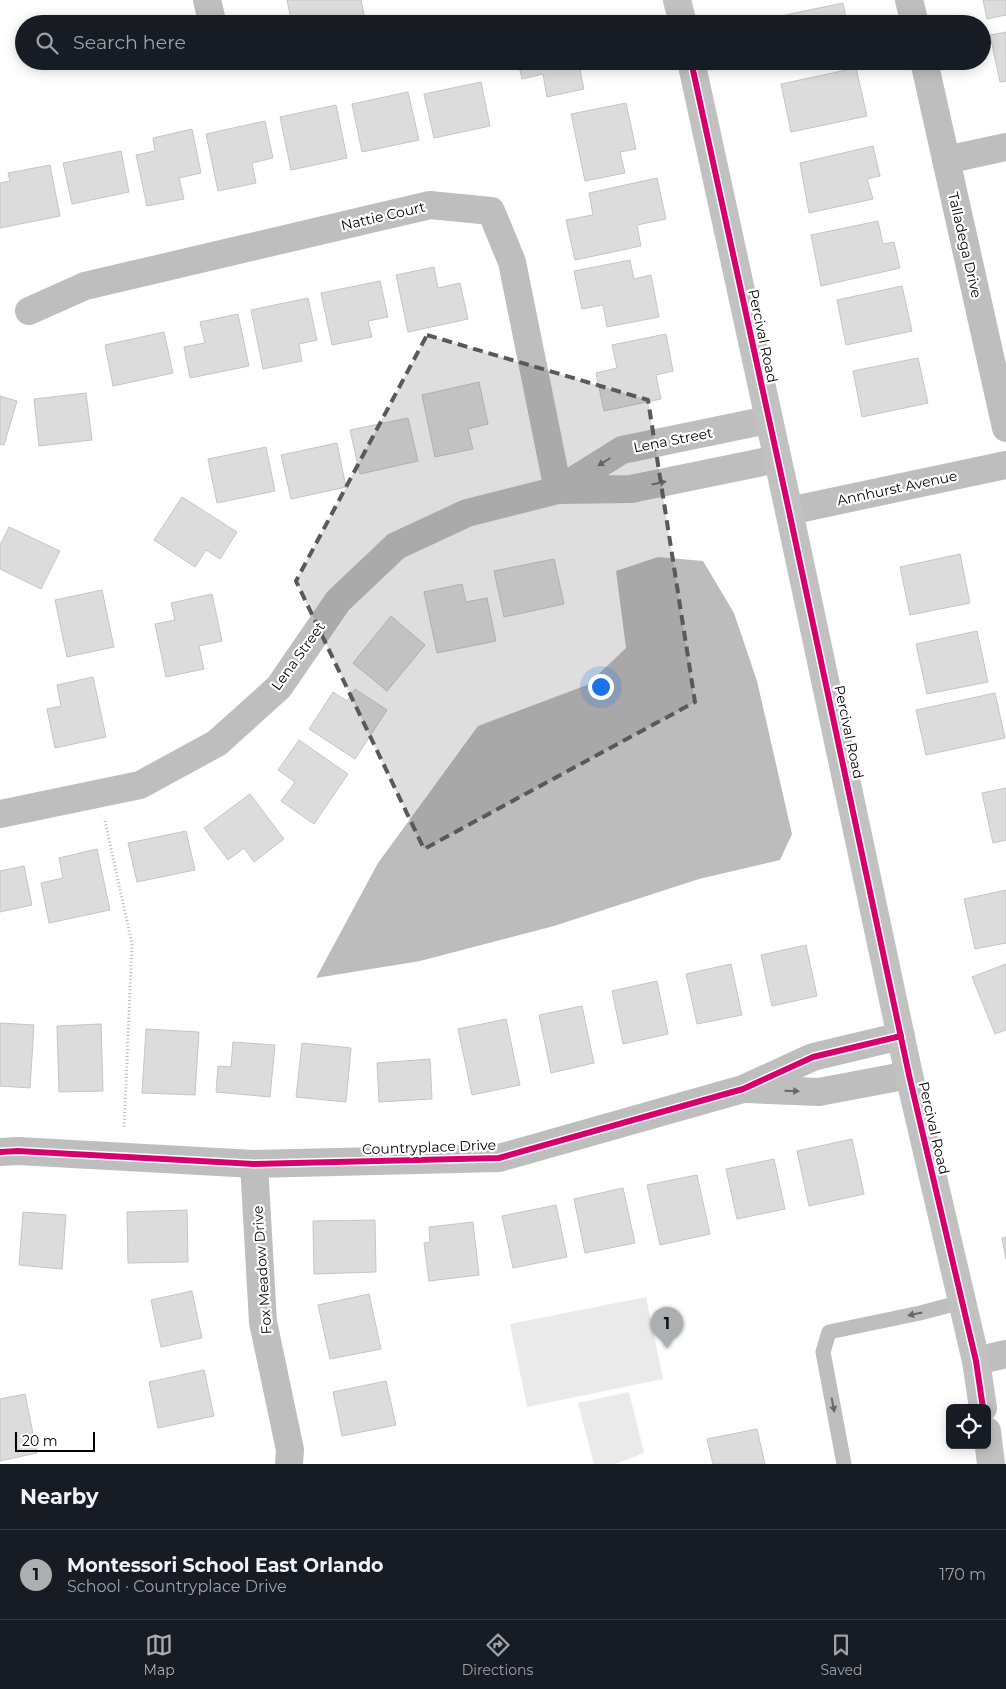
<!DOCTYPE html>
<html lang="en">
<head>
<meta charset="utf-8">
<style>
  body { margin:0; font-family:Montserrat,sans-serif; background:#242831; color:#f1f3f6 }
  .controls { position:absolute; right:15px; bottom:15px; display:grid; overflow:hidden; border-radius:8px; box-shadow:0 2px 12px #0003 }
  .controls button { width:45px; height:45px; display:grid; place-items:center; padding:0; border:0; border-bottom:1px solid #363941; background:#171b24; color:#f1f3f6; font:25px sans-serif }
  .scale { position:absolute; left:15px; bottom:12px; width:80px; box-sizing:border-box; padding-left:5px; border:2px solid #000; border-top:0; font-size:14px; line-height:18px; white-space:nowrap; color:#000; -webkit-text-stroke:4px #fff; paint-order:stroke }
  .you { position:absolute; left:600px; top:686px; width:18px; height:18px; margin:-12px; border:4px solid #fff; border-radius:50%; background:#1a73e8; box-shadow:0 0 0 8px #1a73e833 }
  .badge { display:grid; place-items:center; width:32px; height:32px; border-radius:50%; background:#adaeaf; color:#111; font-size:16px; font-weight:700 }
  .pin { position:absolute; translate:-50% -41px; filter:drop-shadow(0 1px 2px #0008) }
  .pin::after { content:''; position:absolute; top:26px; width:18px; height:15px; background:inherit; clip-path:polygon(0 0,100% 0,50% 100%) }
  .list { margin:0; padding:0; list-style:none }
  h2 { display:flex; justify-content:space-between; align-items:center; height:65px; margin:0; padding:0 20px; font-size:21px }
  h2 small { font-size:16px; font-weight:400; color:#9ea1a6 }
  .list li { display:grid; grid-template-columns:32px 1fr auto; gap:15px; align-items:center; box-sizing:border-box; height:90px; padding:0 20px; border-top:1px solid #363941 }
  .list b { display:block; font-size:19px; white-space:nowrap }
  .list p { margin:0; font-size:16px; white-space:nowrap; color:#9ea1a6 }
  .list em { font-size:16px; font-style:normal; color:#9ea1a6 }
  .icon { flex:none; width:28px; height:28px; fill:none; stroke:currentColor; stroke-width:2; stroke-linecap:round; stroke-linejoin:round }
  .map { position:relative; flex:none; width:1006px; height:1464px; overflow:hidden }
  .search { position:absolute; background:#171b24; box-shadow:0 2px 12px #0003; left:15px; right:15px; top:15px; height:55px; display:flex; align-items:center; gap:12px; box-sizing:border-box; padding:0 18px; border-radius:28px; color:#9ea1a6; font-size:19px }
  .sheet { height:155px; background:#171b24 }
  nav { display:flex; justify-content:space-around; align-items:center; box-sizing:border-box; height:70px; border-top:1px solid #363941; background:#171b24; font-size:14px; color:#9ea1a6 }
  nav a { display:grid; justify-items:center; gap:2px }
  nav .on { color:#adaeaf }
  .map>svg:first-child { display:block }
  .green { fill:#eaeaea }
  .water { fill:#bcbcbc }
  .building { fill:#dcdcdc; stroke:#c5c5c5 }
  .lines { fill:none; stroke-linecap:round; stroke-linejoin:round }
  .path { stroke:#b8b8b8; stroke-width:3; stroke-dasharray:1 2.5; stroke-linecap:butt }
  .lane { stroke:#bebebe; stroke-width:15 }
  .street { stroke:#bebebe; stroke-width:28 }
  .secondary { stroke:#c1c1c1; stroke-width:28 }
  .cycleway-casing { stroke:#fff; stroke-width:9 }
  .cycleway { stroke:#d6006c; stroke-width:6 }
  .oneway { fill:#686868 }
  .marked { fill:#595959; fill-opacity:0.2; stroke:#595959; stroke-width:4; stroke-dasharray:10 6; stroke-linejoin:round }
  .labels { text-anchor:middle; stroke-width:4.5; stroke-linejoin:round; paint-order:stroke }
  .street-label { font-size:14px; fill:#000; stroke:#fff }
</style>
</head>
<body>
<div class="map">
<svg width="1006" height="1464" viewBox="0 0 1006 1464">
  <rect width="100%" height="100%" fill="#fff"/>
  <g class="green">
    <path d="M646,1297L663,1379L527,1407L510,1324Z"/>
    <path d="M629,1392L644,1453L615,1464H594L578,1403Z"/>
  </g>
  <path class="water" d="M658,557L703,561L734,613L757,681L792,834L780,860L699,879L554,926L420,961L316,978L378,863L478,726L587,685L626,648L616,571Z"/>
  <g class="building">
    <path d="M287,0H361L366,24H292Z"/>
    <path d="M983,0H1006V15L987,19Z"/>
    <path d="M843,3L847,24H772L771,18Z"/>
    <path d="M1006,32V81L1000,82L990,35Z"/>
    <path d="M518,61H578L584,89L547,97L543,74L522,79Z"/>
    <path d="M780,61H800L781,65Z"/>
    <path d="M856,68L867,116L791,132L781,84Z"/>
    <path d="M481,82L490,126L434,138L424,94Z"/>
    <path d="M408,92L419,140L362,152L352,104Z"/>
    <path d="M626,103L636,149L620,152L625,173L585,181L571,114Z"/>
    <path d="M336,105L347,158L291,170L280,117Z"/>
    <path d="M265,121L273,158L252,163L256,183L218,191L206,134Z"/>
    <path d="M192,129L201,173L179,178L184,199L147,206L136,155L155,151L153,138Z"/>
    <path d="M873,146L880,176L867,179L873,199L809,213L800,163Z"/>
    <path d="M121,151L129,192L72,204L63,163Z"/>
    <path d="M50,165L60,216L0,228V183L10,181L8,173Z"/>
    <path d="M657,178L666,219L637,225L641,246L575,260L566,220L593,215L589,193Z"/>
    <path d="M878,221L883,244L894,242L900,268L821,286L811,235Z"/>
    <path d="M630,260L634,279L651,275L659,317L607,327L603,305L582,309L574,271Z"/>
    <path d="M434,267L438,288L460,283L468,319L408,332L396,275Z"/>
    <path d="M380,281L388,317L368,321L372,337L332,345L321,293Z"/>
    <path d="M902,286L912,331L846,345L837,300Z"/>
    <path d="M308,298L317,340L299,344L302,361L263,369L251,310Z"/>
    <path d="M238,314L249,366L190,378L184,347L205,343L200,322Z"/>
    <path d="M164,332L173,373L113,386L105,345Z"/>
    <path d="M666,334L673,371L656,375L661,399L604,411L596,373L617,368L612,345Z"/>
    <path d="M918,358L928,403L862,417L853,371Z"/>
    <path d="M479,382L488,424L468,429L473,449L435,457L422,395Z"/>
    <path d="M86,393L92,440L39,446L34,399Z"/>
    <path d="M0,396L17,401L4,445L0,444Z"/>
    <path d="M408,418L418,461L360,474L350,430Z"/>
    <path d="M337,443L346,487L291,499L281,455Z"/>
    <path d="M266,447L275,491L217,503L208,459Z"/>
    <path d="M182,497L237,532L220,559L206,550L195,567L154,540Z"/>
    <path d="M9,527L60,551L41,589L0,569V545Z"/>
    <path d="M960,554L970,603L910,615L900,567Z"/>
    <path d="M554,559L564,604L504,617L494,571Z"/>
    <path d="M462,584L466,602L487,598L496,641L437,653L424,592Z"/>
    <path d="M102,590L114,647L67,657L55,600Z"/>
    <path d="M212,594L222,641L199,646L204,669L166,677L155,624L175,620L171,603Z"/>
    <path d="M391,616L425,645L387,691L353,663Z"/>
    <path d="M977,631L988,682L927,694L916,644Z"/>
    <path d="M93,677L106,737L55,748L47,709L61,706L57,685Z"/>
    <path d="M355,689L387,710L355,759L309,729L333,692L347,701Z"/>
    <path d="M995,693L1005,738L926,755L916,710Z"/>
    <path d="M299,740L348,774L314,824L281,801L295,782L278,770Z"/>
    <path d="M1006,788V840L993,843L982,793Z"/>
    <path d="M250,794L284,839L254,862L244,848L228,860L204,828Z"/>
    <path d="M186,831L195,870L137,882L128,843Z"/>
    <path d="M97,849L110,910L49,923L41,883L63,878L59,858Z"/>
    <path d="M24,866L32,905L0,912V871Z"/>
    <path d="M1006,890V943L975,949L964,899Z"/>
    <path d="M806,945L817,996L772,1006L761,955Z"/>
    <path d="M731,964L742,1015L697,1024L686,974Z"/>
    <path d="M1006,964V1030L995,1034L972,977Z"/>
    <path d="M657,981L668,1034L623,1044L612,991Z"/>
    <path d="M582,1006L594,1063L551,1073L539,1015Z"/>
    <path d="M506,1019L520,1085L472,1095L458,1029Z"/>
    <path d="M0,1023L34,1025L30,1088L0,1086Z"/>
    <path d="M101,1024L103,1091L59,1092L57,1026Z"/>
    <path d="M146,1029L199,1032L195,1095L142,1093Z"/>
    <path d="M233,1042L275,1045L270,1097L216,1092L218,1066L231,1067Z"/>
    <path d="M302,1043L351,1048L346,1102L296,1097Z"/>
    <path d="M430,1059L432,1099L379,1102L377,1063Z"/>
    <path d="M852,1139L864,1194L809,1206L797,1151Z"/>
    <path d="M774,1159L785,1209L737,1219L726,1169Z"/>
    <path d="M697,1175L710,1234L660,1245L647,1185Z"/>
    <path d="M623,1188L635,1243L585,1253L574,1199Z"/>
    <path d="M556,1205L567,1257L513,1268L502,1216Z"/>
    <path d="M187,1210L188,1262L128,1263L127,1212Z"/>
    <path d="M23,1212L66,1215L62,1269L19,1265Z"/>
    <path d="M375,1220L376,1272L314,1274L313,1221Z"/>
    <path d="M473,1222L479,1275L429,1281L424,1243L430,1242L429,1227Z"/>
    <path d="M1006,1237V1259L1002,1238Z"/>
    <path d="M192,1291L202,1338L161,1347L151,1300Z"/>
    <path d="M369,1294L381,1349L330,1359L318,1305Z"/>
    <path d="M204,1370L214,1416L158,1428L149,1382Z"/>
    <path d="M386,1381L396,1425L342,1436L333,1392Z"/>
    <path d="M25,1394L37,1453L0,1461V1399Z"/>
    <path d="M757,1429L765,1464H713L707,1439Z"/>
  </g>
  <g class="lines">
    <path class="path" d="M105,821L132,944L124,1129"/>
    <path class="lane" d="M844,1464L823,1352L829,1332L920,1313L962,1302"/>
    <g class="street">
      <path d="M207,0L212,21"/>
      <path d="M909,0L915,24"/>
      <path d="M924,61L1006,428"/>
      <path d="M946,160L1006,147"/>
      <path d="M29,311L85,286L430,205L491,211L512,262L558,490"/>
      <path d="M558,490L622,450L768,420"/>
      <path d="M789,511L1006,465"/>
      <path d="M0,814L140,785L217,743L279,687L338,601L396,546L467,513L558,490L631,489L777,459"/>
      <path d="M747,1089L819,1092L909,1075"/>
      <path d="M0,1152L18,1151L254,1164L499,1158L743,1089L813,1057L901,1036"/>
      <path d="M254,1164L263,1322L290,1450L289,1464"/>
      <path d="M976,1361L1006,1354"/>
    </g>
    <g class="secondary">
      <path d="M677,0L683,24"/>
      <path d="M691,61L789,511L909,1075L976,1361L983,1408"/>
      <path d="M987,1431L991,1464"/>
    </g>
    <defs>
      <g id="cycleway">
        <path d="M691,61L789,511L909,1075L976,1361L983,1408"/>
        <path d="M0,1152L18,1151L254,1164L499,1158L743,1089L813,1057L901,1036"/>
      </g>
    </defs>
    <use href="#cycleway" class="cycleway-casing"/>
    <use href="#cycleway" class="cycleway"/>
  </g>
  <defs><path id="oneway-solid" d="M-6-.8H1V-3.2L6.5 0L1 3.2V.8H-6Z" transform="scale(1.25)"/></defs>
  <g class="oneway">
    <use href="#oneway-solid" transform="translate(604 462) rotate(148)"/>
    <use href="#oneway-solid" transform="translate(659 483) rotate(-12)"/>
    <use href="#oneway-solid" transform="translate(792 1091) rotate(2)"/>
    <use href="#oneway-solid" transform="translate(915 1314) rotate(168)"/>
    <use href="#oneway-solid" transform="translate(833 1405) rotate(79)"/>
  </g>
  <path class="marked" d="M427,335L648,400L695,702L424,849L296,581Z"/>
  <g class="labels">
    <g class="street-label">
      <text transform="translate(383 216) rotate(-13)" y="5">Nattie Court</text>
      <text transform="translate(965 245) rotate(77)" y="5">Talladega Drive</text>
      <text transform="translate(763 336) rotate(78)" y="5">Percival Road</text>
      <text transform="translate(673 440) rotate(-11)" y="5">Lena Street</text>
      <text transform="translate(897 488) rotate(-12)" y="5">Annhurst Avenue</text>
      <text transform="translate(298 656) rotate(-54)" y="5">Lena Street</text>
      <text transform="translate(849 732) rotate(78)" y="5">Percival Road</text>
      <text transform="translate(934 1128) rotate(77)" y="5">Percival Road</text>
      <text transform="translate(429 1147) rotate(-2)" y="5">Countryplace Drive</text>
      <text transform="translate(262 1270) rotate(-94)" y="5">Fox Meadow Drive</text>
    </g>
  </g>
</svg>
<div class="controls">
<button><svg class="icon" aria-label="locate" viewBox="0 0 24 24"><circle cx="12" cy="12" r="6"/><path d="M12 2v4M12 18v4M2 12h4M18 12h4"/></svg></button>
</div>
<div class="scale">20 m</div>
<div class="you"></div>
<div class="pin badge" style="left:667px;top:1348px">1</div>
<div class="search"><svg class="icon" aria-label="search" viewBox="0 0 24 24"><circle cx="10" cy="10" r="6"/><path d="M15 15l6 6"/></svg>Search here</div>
</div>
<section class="sheet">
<h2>Nearby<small></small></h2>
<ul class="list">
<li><span class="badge">1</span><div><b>Montessori School East Orlando</b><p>School · Countryplace Drive</p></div><em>170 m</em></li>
</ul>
</section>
<nav>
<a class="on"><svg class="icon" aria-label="map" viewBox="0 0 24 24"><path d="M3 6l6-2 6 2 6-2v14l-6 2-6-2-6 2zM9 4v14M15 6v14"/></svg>Map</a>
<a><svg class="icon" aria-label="directions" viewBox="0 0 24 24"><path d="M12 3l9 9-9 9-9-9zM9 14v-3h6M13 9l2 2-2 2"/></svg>Directions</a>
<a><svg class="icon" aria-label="saved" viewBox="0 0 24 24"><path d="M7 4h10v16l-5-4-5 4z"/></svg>Saved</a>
</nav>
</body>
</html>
